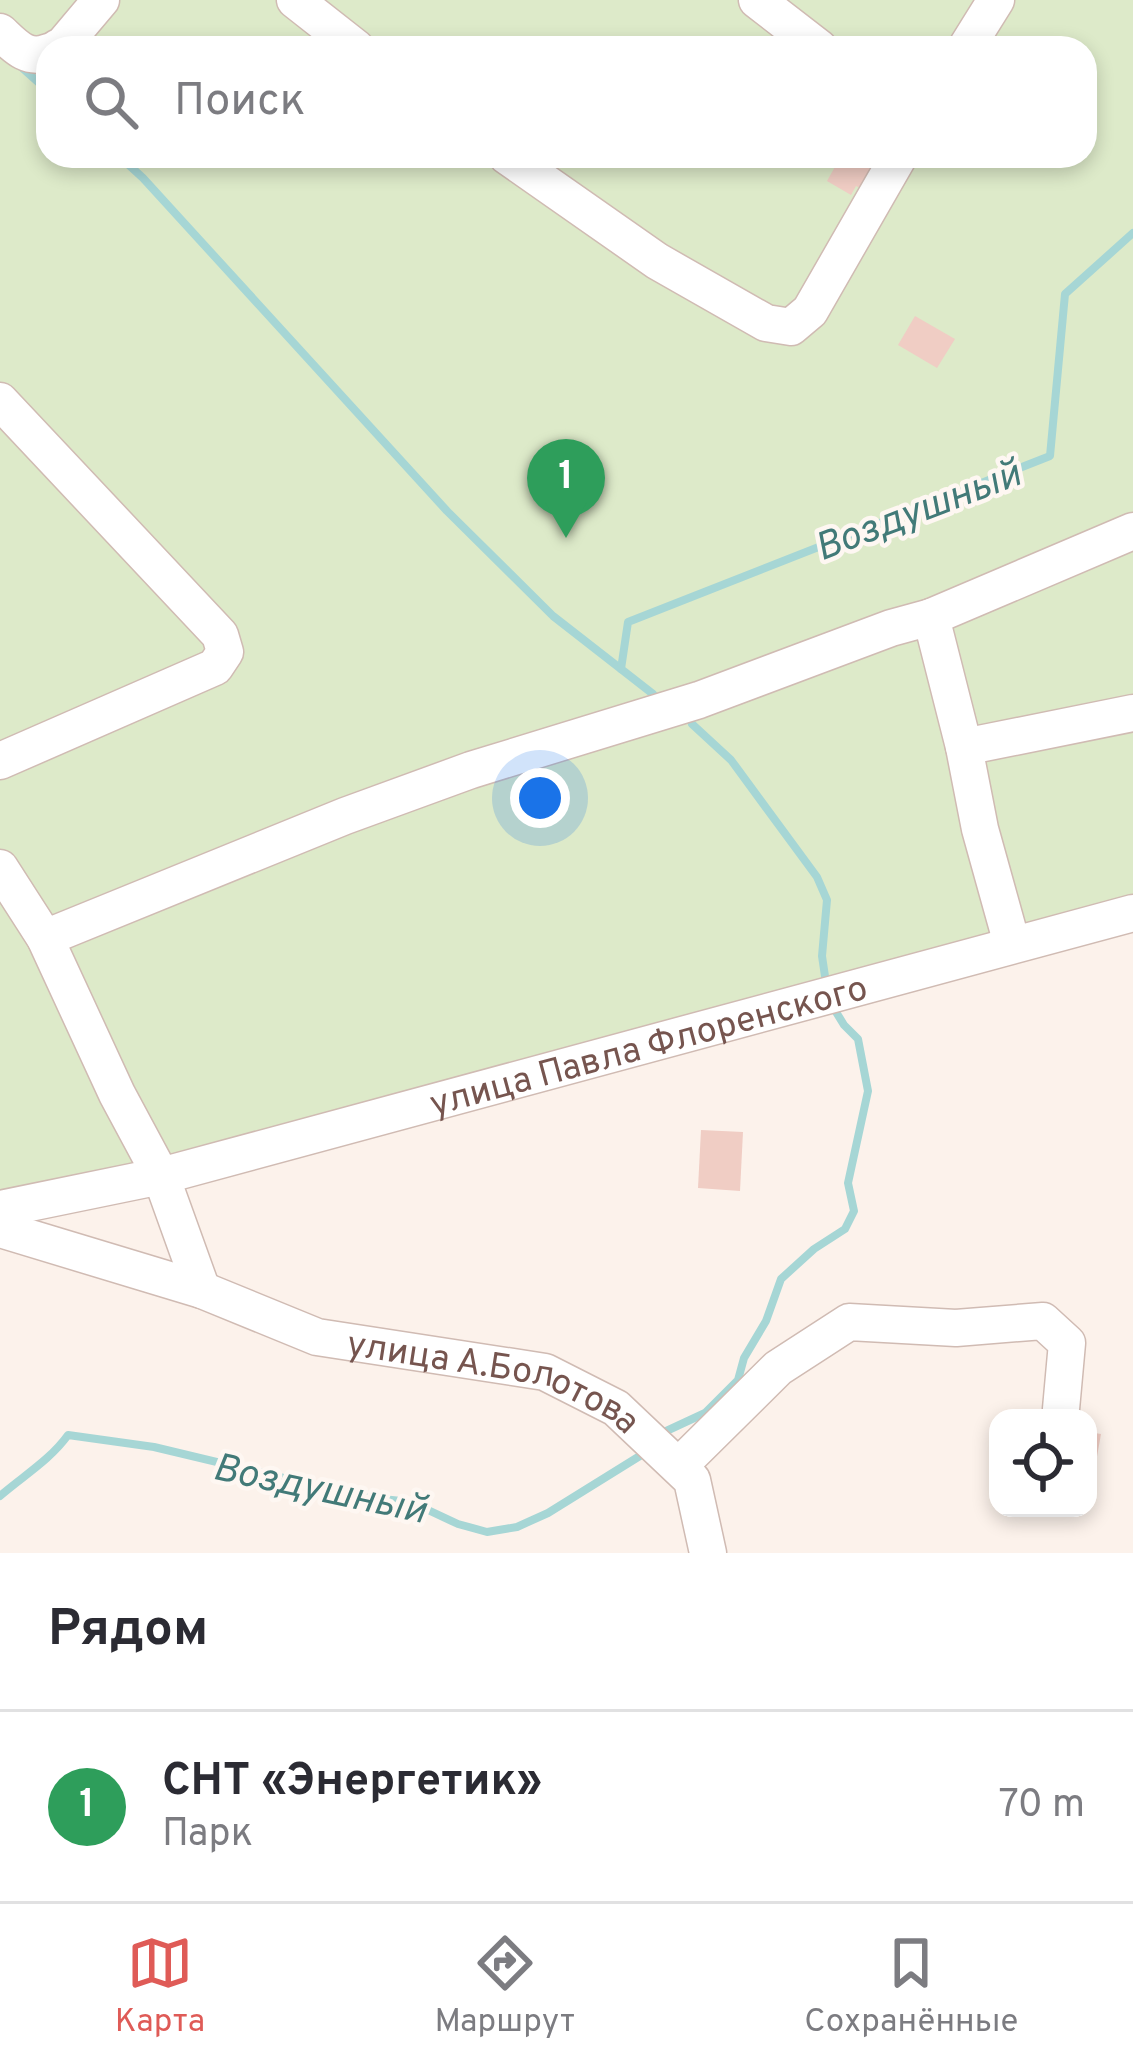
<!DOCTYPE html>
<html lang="ru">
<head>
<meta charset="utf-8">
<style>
  body { margin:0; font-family:Overpass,sans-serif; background:#f7f7f7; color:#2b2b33 }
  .controls { position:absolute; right:36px; bottom:36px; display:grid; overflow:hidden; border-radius:24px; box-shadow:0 6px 18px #0003 }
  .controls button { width:108px; height:108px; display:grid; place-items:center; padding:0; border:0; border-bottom:3px solid #e1e1e2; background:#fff; color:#2b2b33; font:60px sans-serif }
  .you { position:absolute; left:540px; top:798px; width:42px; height:42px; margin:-30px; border:9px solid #fff; border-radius:50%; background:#1a73e8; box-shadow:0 0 0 18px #1a73e833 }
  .badge { display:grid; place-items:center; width:78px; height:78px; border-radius:50%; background:#df5b57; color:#fff; font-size:39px; font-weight:700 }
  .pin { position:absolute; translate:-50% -99px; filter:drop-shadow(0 3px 6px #0008) }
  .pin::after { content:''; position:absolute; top:63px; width:42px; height:36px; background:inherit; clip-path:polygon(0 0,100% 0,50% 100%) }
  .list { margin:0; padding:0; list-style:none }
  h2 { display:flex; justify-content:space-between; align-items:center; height:156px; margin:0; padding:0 48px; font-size:51px }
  h2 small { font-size:39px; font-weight:400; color:#7c7c81 }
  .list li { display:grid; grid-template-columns:78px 1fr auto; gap:36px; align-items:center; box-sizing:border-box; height:192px; padding:0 48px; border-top:3px solid #e1e1e2 }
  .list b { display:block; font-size:45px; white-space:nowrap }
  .list p { margin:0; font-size:39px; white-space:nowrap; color:#7c7c81 }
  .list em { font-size:39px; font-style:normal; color:#7c7c81 }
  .icon { flex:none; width:66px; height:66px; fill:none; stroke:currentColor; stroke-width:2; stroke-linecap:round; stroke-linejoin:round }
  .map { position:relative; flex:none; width:1133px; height:1553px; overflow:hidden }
  .search { position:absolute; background:#fff; box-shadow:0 6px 18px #0003; left:36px; right:36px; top:36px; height:132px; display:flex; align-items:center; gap:30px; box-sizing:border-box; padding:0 42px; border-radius:36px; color:#7c7c81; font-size:45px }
  .sheet { height:348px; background:#fff }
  nav { display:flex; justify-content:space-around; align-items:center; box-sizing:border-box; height:168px; border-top:3px solid #e1e1e2; background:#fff; font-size:33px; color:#7c7c81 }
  nav a { display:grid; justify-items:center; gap:6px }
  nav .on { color:#df5b57 }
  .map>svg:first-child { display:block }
  .green { fill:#ddeac9; fill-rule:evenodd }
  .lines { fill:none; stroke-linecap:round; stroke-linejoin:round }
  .stream { stroke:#a6d6d5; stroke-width:8 }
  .building { fill:#f0cdc4 }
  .minor-casing { stroke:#d0bbb3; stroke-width:39 }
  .minor { stroke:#fff; stroke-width:36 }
  .labels { text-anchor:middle; stroke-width:9; stroke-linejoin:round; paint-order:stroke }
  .street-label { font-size:36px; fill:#76554f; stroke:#fef7f2 }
  .water-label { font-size:39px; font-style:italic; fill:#427a78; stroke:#fef7f2 }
</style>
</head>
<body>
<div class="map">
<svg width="1133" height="1553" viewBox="0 0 1133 1553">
  <rect width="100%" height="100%" fill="#fcf2eb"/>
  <path class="green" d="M0,0H1133V919L0,1201ZM48,48H1085V156H48Z"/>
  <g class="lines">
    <g class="stream">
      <path d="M19,65L48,91"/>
      <path d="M119,156L143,178L447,511L553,616L621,669"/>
      <path d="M653,694L621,669L628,622L1050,456L1065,294L1133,233"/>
      <path d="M692,724L731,760L817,877L827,900L822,956L826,983"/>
      <path d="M662,1433L705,1413L738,1380L744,1358L766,1321L781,1279L814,1249L845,1229L854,1211L848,1183L868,1091L858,1039L844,1025L833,1007"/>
      <path d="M0,1496C23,1476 50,1460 68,1435L154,1447L363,1497L411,1502L458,1524L487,1532L517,1527L548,1513L643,1454"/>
    </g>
  </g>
  <g class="building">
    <path d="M841,156H888L868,192L856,186L851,195L827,181Z"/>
    <path d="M915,316L955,339L937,368L898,345Z"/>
    <path d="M701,1130L743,1132L740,1191L698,1188Z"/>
    <path d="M1088,1432L1101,1434L1093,1479L1088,1478Z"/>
  </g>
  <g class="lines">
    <defs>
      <g id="minor">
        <path d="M295,0L356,48"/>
        <path d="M757,0L819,48"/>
        <path d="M0,32C14,45 27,61 48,52"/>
        <path d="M57,48L63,45L101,0"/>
        <path d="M966,48L996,0"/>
        <path d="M507,156L657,261L766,323L791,327L810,311L899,156"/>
        <path d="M0,401L220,635L225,652L215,667L0,761"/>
        <path d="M931,617L964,747L980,829L1012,944"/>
        <path d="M964,747L1133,713"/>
        <path d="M0,868L45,938L117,1094L161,1176L202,1290"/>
        <path d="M45,938L345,816L471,770L699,700L891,628L931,617L1133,531"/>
        <path id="s1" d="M0,1209L161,1176L1133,913"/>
        <path id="s2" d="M0,1229L202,1290L317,1337L545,1372L616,1408L692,1480L708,1553"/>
        <path d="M679,1466L778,1368L849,1322L956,1328L1043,1321L1067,1343L1061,1409"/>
      </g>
    </defs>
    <use href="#minor" class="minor-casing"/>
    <use href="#minor" class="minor"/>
  </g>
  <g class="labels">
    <g class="street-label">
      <text dy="13" stroke="none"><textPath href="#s1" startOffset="669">улица Павла Флоренского</textPath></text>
      <text dy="13" stroke="none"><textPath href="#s2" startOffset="519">улица А.Болотова</textPath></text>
    </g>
    <g class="water-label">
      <text transform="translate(917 509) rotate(-21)" y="14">Воздушный</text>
      <text transform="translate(320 1487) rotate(12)" y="14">Воздушный</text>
    </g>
  </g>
</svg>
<div class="controls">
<button><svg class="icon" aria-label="locate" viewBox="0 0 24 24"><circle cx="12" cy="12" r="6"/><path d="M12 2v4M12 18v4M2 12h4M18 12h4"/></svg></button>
</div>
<div class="you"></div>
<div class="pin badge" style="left:566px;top:538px;background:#2e9e5b">1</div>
<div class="search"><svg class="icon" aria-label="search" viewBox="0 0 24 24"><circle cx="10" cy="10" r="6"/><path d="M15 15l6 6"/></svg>Поиск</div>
</div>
<section class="sheet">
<h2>Рядом<small></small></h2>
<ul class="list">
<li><span class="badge" style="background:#2e9e5b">1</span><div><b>СНТ «Энергетик»</b><p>Парк</p></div><em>70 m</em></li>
</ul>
</section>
<nav>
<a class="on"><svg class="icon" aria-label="map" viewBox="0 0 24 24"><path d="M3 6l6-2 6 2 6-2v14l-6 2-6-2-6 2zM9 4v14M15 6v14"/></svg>Карта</a>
<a><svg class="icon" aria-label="directions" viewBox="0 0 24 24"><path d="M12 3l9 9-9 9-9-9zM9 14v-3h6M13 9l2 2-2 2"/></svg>Маршрут</a>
<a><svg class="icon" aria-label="saved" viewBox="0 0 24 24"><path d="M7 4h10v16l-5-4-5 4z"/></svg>Сохранённые</a>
</nav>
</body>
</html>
